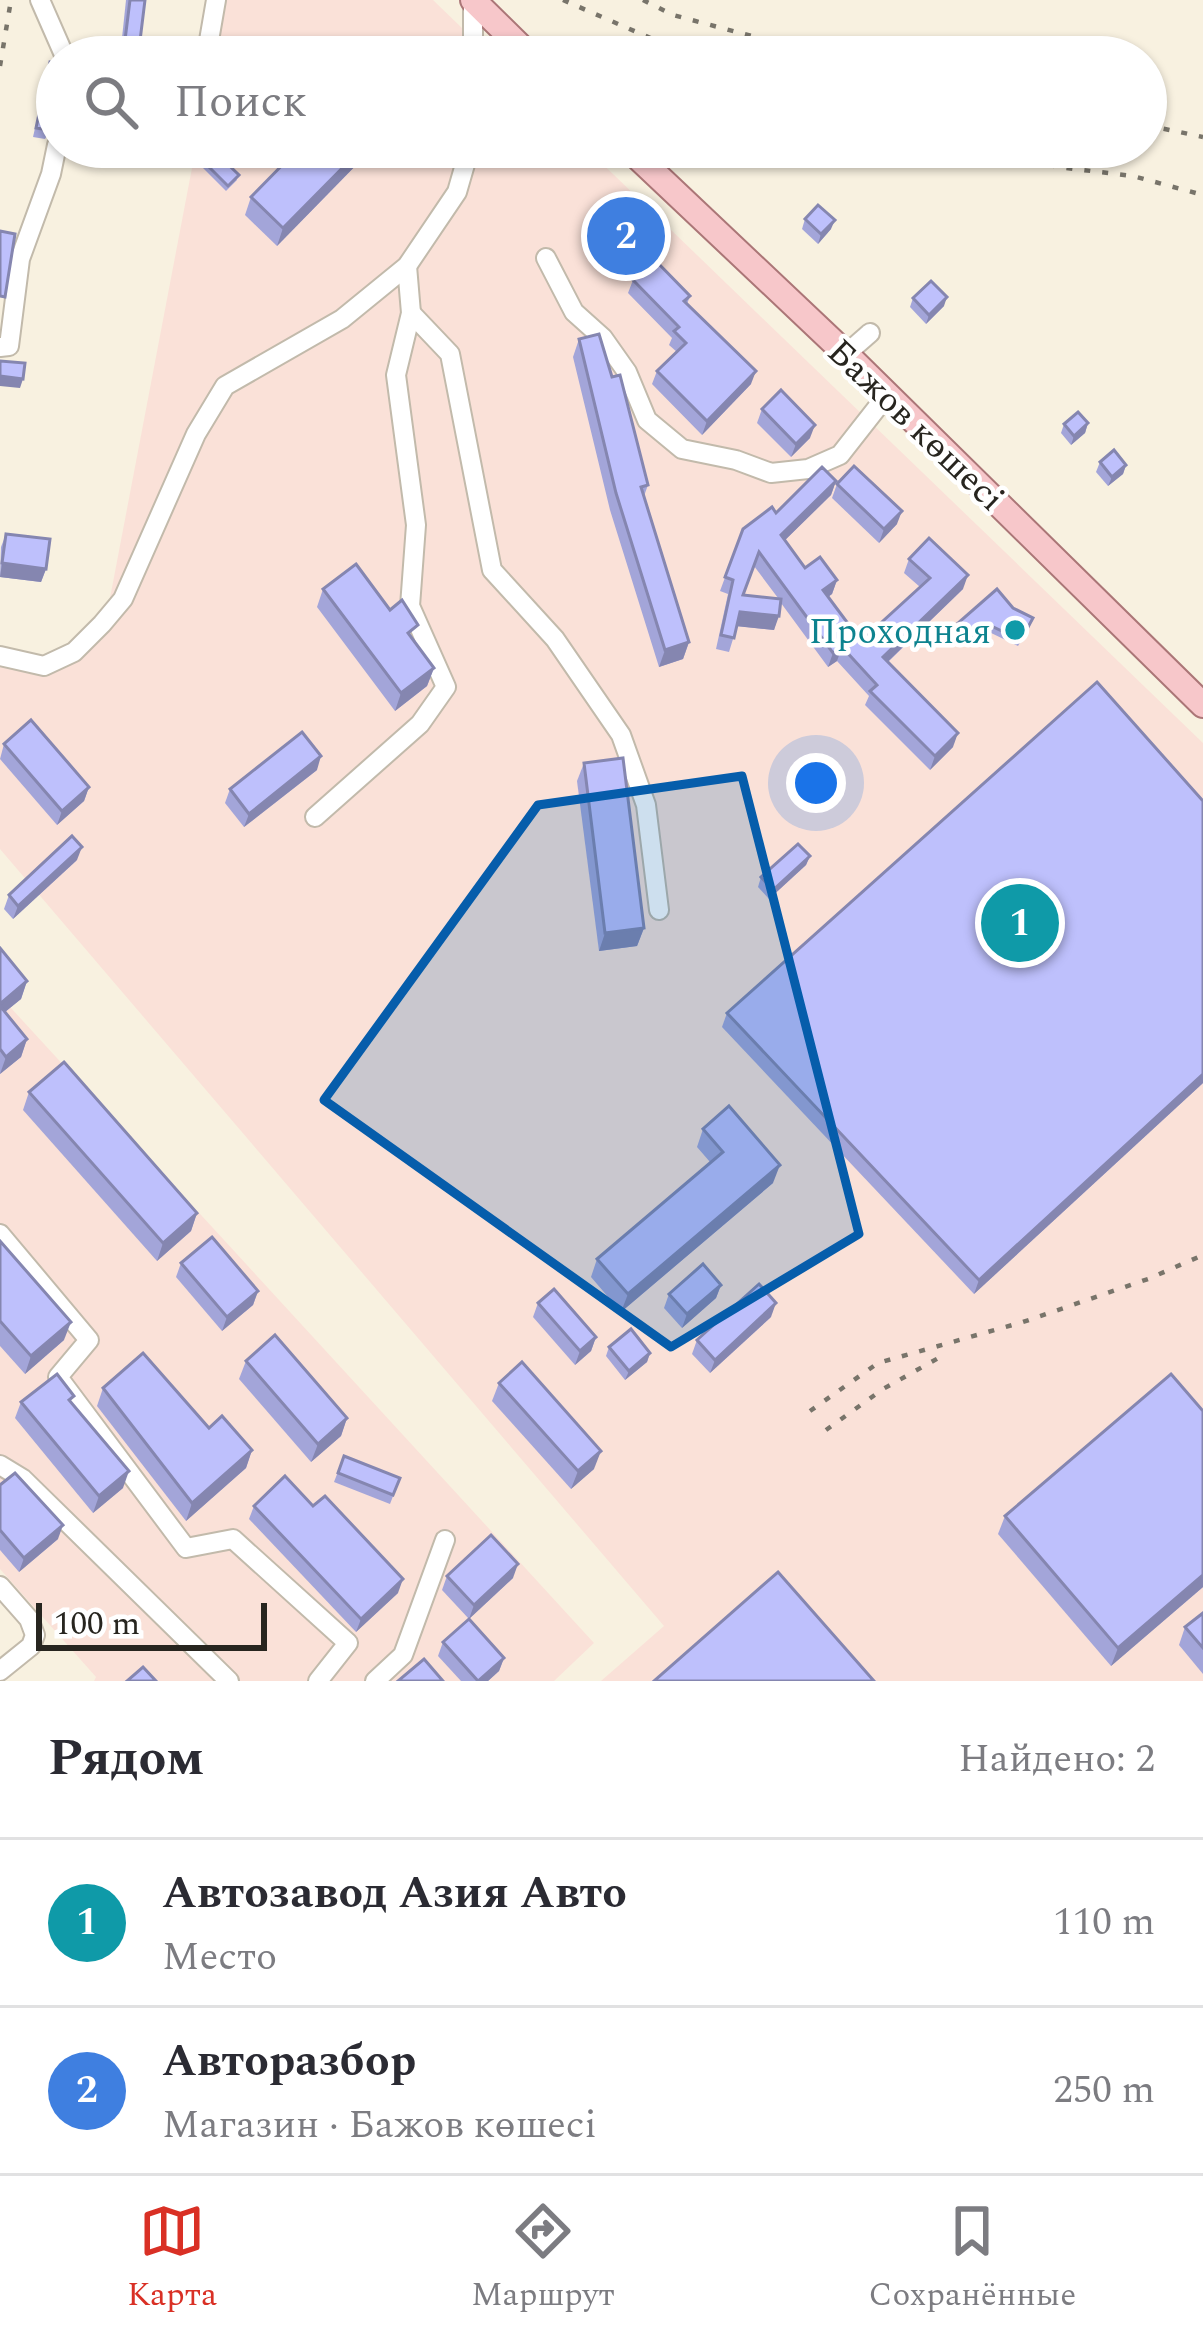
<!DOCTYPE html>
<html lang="ru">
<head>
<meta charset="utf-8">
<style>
  body { margin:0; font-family:Spectral,serif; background:#f7f7f7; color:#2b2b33 }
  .scale { position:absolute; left:36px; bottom:30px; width:231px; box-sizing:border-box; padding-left:12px; border:6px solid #27251f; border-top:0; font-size:33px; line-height:42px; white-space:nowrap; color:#27251f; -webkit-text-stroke:9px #fff; paint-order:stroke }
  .you { position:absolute; left:816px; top:783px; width:42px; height:42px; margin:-30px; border:9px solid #fff; border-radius:50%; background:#1a73e8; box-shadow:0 0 0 18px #1a73e833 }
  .badge { display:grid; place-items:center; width:78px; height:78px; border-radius:50%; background:#d93025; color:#fff; font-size:39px; font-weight:700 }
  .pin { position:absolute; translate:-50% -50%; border:6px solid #fff; box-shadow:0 3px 12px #0006 }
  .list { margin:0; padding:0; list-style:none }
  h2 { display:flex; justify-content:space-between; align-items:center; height:156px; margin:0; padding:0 48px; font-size:51px }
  h2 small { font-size:39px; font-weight:400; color:#7c7c81 }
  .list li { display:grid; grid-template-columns:78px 1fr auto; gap:36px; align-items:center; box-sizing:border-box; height:168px; padding:0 48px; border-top:3px solid #e1e1e2 }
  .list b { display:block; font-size:45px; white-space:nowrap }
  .list p { margin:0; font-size:39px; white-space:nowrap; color:#7c7c81 }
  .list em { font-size:39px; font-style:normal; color:#7c7c81 }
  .icon { flex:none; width:66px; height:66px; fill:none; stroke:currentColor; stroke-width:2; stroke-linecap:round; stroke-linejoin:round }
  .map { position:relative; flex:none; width:1203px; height:1681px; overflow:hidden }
  .search { position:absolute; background:#fff; box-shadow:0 3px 9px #0004; left:36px; right:36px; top:36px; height:132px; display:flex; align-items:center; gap:30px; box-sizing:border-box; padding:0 42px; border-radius:66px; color:#7c7c81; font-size:45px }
  .sheet { height:492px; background:#fff }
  nav { display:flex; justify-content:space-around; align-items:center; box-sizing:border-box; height:168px; border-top:3px solid #e1e1e2; background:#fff; font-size:33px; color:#7c7c81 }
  nav a { display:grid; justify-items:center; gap:6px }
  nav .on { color:#d93025 }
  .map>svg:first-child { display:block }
  .industrial { fill:#fae1d8 }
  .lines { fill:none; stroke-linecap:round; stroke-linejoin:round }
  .minor-casing { stroke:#c2baab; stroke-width:22 }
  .major-casing { stroke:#ab7677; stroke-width:28 }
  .minor { stroke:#fff; stroke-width:18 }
  .major { stroke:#f7c7ca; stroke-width:24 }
  .rail { stroke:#78746a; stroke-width:4.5; stroke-dasharray:6 12; stroke-linecap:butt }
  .wall { fill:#a3a5d9; fill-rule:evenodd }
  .shaded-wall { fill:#8586b0 }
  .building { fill:#bec0fc; stroke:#8586b0; stroke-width:3 }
  .marked { fill:#065dab; fill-opacity:0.2; stroke:#065dab; stroke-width:9; stroke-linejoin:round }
  .culture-dot { fill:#0f9aa8; stroke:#fff; stroke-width:4.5 }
  .labels { text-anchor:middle; stroke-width:9; stroke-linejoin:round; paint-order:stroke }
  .street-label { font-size:36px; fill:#27251f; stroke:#fff }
  .culture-label { font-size:36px; fill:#0d838f; stroke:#fff; text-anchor:end }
</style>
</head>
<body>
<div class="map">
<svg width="1203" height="1681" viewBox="0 0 1203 1681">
  <rect width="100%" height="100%" fill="#f8f1e0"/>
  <g class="industrial">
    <path d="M224,0H433L492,57H213Z"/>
    <path d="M196,147H585L1203,743V1681H601L664,1626L0,849V665L76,658L102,640Z"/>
    <path d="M0,996L594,1643L554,1681H94L96,1677L0,1569Z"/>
  </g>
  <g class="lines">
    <defs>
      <g id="minor">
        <path d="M40,0L65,57"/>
        <path d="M473,0V57"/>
        <path d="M211,57L207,52L216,0"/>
        <path d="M274,147L281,157"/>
        <path d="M546,258L574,312L603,338L627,372L647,420L682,449L736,460L771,473L808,469L840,455L887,395"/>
        <path d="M411,313L450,354L492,570L555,639L621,735L646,805L659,910"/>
        <path d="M0,347L9,346L20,259L51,174L57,145"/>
        <path d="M846,354L870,333"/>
        <path d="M0,656L44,666L74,652L102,624L123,599L196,434L225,386L342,319L407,266L457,192L470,147"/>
        <path d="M315,817L420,724L446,687L410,606L416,525L396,375L411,313L407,266"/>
        <path d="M0,1234L89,1340L58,1377L186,1548L233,1539L348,1643L318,1681"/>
        <path d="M0,1465L23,1479L229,1681"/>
        <path d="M0,1586L29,1619L35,1635L31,1646L0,1671"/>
        <path d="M375,1681L403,1655L445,1540"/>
      </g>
      <g id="major">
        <path d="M473,0L531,57"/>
        <path d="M627,147L846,354L1203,705"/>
      </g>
    </defs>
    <use href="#minor" class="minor-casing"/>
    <use href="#major" class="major-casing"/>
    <use href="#minor" class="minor"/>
    <use href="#major" class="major"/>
    <g class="rail">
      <path d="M563,0L694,57"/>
      <path d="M643,0L673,15L830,57"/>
      <path d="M0,66L11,0"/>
      <path d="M1146,125L1203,137"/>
      <path d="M979,147L1058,167L1133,176L1203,195"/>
      <path d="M810,1411L878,1363L1023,1322L1148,1279L1203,1255"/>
      <path d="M826,1430L883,1389L942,1356"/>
    </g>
  </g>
  <g class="wall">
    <path d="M126,0H145L136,57H120Z"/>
    <path d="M50,62L53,125L45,139L33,137Z"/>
    <path d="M182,147H210L237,180L226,191Z"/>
    <path d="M300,147H368L365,156L277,246L245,215L251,197Z"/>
    <path d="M805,219L831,229L818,244L802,229Z"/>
    <path d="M633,280L690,296L687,304L751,384L702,435L652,384L657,371L677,352L669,345L672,338L628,293Z"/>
    <path d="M913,298L944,306L926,324L910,307Z"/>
    <path d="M579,339L648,485L644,496L689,642L683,659L659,667L610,510L573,357Z"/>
    <path d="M762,409L810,438L791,457L757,423Z"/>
    <path d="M1088,423L1085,433L1071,445L1061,433L1064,424Z"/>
    <path d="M1100,462L1126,465L1123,474L1108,486L1096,472Z"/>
    <path d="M836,481L831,495L785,540L805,568L837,580L832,594L828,597L861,641L920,587L904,573L909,559L963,589L888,662L953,747L930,770L865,705L869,696L837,661L828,667L781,603L774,630L737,626L729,652L716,649L728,594L720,591L743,529ZM754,566L778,598L743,595Z"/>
    <path d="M837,484L897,524L879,543L832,498Z"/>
    <path d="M6,534L46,569L41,582L0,577L1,547Z"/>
    <path d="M323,589L413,640L434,668L427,686L395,711L317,607Z"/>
    <path d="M1013,608L1031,624L1018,646L987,631L971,645L956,629L958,623Z"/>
    <path d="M4,744L89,787L84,801L57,825L0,759Z"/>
    <path d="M584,763L644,928L637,946L599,951L577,781Z"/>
    <path d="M317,770L244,827L225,803L230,789Z"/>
    <path d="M1203,801V1083L974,1294L722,1027L727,1013Z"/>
    <path d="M810,856L806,865L769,899L758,887L761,877Z"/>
    <path d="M77,860L13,919L4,909L9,895Z"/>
    <path d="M0,948L27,981L21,999L5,1012L27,1039L21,1057L0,1074Z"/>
    <path d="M29,1092L197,1213L191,1231L157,1261L23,1110Z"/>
    <path d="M703,1129L773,1183L621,1312L591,1277L597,1259L710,1162L697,1147Z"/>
    <path d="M0,1241L64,1340L25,1374L0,1346Z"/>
    <path d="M181,1263L258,1291L253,1305L222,1331L176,1277Z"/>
    <path d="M721,1285L716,1298L682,1328L664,1308L669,1294Z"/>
    <path d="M538,1303L596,1337L591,1351L575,1365L533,1317Z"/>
    <path d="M771,1317L710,1373L692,1354L697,1340Z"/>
    <path d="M609,1347L650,1353L647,1362L625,1380L606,1356Z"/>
    <path d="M246,1361L347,1418L341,1436L311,1462L239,1379Z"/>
    <path d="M499,1383L594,1469L571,1489L492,1401Z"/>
    <path d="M103,1388L209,1428L252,1450L246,1468L186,1521L97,1406Z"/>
    <path d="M21,1402L71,1403L123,1488L93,1513L15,1418Z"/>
    <path d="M1203,1411V1587L1111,1666L998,1534L1005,1516Z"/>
    <path d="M344,1456L400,1478L390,1504L334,1482Z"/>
    <path d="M0,1485L58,1539L19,1572L0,1550Z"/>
    <path d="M254,1506L398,1593L356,1632L249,1519Z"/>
    <path d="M447,1576L513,1578L469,1619L442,1590Z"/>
    <path d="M1203,1613V1674L1179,1645L1185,1627Z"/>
    <path d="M443,1642L504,1658L499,1671L488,1681H461L438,1656Z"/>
  </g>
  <g class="shaded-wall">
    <path d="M124,48L139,49L136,57H121Z"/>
    <path d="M363,147H368L365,156L277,246L283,228Z"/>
    <path d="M835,220L831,229L818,244L821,234Z"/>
    <path d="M947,297L944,306L926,324L929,315Z"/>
    <path d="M756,371L751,384L702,435L707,421Z"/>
    <path d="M0,376L23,379L20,388L0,386Z"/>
    <path d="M1088,423L1085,433L1071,445L1074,436Z"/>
    <path d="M815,425L810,438L791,457L796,444Z"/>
    <path d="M1126,465L1123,474L1108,486L1112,477Z"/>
    <path d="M836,481L831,495L776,549L781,535Z"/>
    <path d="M902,511L897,524L879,543L884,529Z"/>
    <path d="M2,563L46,569L41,582L0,577Z"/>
    <path d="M968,575L963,589L878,671L883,657Z"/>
    <path d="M837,580L832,594L818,604L823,590Z"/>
    <path d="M740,612L779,616L774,630L735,626Z"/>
    <path d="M989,625L987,631L971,645L973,639Z"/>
    <path d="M689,642L683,659L659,667L665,650Z"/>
    <path d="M842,647L837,661L828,667L833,653Z"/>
    <path d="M434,668L427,686L395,711L401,693Z"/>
    <path d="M958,733L953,747L930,770L935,756Z"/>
    <path d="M321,756L317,770L244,827L249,814Z"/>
    <path d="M89,787L84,801L57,825L62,811Z"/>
    <path d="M82,847L77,860L13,919L18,906Z"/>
    <path d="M810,856L806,865L769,899L773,890Z"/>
    <path d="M644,928L637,946L599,951L605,933Z"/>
    <path d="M27,981L21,999L0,1016V1004Z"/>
    <path d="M27,1039L21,1057L0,1074L6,1057Z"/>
    <path d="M1203,1074V1083L974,1294L979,1280Z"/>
    <path d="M780,1165L773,1183L621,1312L628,1294Z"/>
    <path d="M197,1213L191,1231L157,1261L163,1243Z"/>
    <path d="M721,1285L716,1298L682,1328L687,1314Z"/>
    <path d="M258,1291L253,1305L222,1331L227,1317Z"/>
    <path d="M776,1303L771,1317L710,1373L715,1360Z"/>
    <path d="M71,1322L64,1340L25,1374L31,1356Z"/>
    <path d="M596,1337L591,1351L575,1365L580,1351Z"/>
    <path d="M650,1353L647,1362L625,1380L629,1371Z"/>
    <path d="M347,1418L341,1436L311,1462L318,1444Z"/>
    <path d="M252,1450L246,1468L186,1521L192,1503Z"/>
    <path d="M601,1451L594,1469L571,1489L578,1471Z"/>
    <path d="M129,1471L123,1488L93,1513L99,1496Z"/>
    <path d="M63,1525L58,1539L19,1572L24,1558Z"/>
    <path d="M518,1564L513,1578L469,1619L474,1605Z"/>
    <path d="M1203,1575V1587L1111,1666L1118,1648Z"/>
    <path d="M403,1579L398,1593L356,1632L361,1619Z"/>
    <path d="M504,1658L499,1671L488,1681H478Z"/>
  </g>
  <g class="building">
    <path d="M130,0H145L139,49L124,48Z"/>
    <path d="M50,62L57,63V104L53,125L48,130L36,128Z"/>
    <path d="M189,147H210L239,175L228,186Z"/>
    <path d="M300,147H363L283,228L251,197Z"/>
    <path d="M818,205L835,220L821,234L805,219Z"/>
    <path d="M0,231L15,234L5,297L0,296Z"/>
    <path d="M654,259L690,296L684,301L756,371L707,421L657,371L686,343L674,331L679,327L633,280Z"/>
    <path d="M931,281L947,297L929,315L913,298Z"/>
    <path d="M599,334L612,377L620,375L648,485L641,487L689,642L665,650L616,493L579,339Z"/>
    <path d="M0,361L25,363L23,379L0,376Z"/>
    <path d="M781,390L815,425L796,444L762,409Z"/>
    <path d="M1078,412L1088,423L1074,436L1064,424Z"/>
    <path d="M1114,450L1126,465L1112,477L1100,462Z"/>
    <path d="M854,466L902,511L884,529L837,484Z"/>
    <path d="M822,467L836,481L781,535L805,568L820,557L837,580L823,590L861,641L930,578L909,559L929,538L968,575L883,657L958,733L935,756L870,691L877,685L842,647L833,653L759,552L743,595L781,599L779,616L740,612L734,638L721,635L733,580L725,577L743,529L772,507L776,513Z"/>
    <path d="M6,534L50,539L46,569L2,563Z"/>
    <path d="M356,564L390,610L402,600L418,625L408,633L434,668L401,693L323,589Z"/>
    <path d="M997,589L1013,608L1033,618L1021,640L989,625L973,639L958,623Z"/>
    <path d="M1097,682L1203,801V1074L979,1280L727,1013Z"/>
    <path d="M31,720L89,787L62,811L4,744Z"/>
    <path d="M302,732L321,756L249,814L230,789Z"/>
    <path d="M623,758L644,928L605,933L584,763Z"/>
    <path d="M72,836L82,847L18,906L9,895Z"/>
    <path d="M798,844L810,856L773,890L761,877Z"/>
    <path d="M0,948L27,981L0,1004Z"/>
    <path d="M0,1006L27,1039L6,1057L0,1049Z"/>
    <path d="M64,1062L197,1213L163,1243L29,1092Z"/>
    <path d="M729,1106L780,1165L628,1294L597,1259L723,1152L703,1129Z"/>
    <path d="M212,1237L258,1291L227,1317L181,1263Z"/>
    <path d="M0,1241L71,1322L31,1356L0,1321Z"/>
    <path d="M703,1264L721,1285L687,1314L669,1294Z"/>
    <path d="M759,1284L776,1303L715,1360L697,1340Z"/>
    <path d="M554,1289L596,1337L580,1351L538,1303Z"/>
    <path d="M631,1329L650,1353L629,1371L609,1347Z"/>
    <path d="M275,1335L347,1418L318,1444L246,1361Z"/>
    <path d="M143,1353L209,1428L222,1416L252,1450L192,1503L103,1388Z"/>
    <path d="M522,1362L601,1451L578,1471L499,1383Z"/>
    <path d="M57,1374L74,1396L69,1400L129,1471L99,1496L21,1402Z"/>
    <path d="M1171,1374L1203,1411V1575L1118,1648L1005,1516Z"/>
    <path d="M344,1456L400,1478L393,1495L338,1473Z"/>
    <path d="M15,1473L63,1525L24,1558L0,1530V1485Z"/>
    <path d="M285,1476L313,1506L325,1496L403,1579L361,1619L254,1506Z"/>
    <path d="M491,1535L518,1564L474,1605L447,1576Z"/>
    <path d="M778,1572L874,1681H654Z"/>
    <path d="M1203,1613V1648L1185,1627Z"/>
    <path d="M469,1619L504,1658L478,1681L443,1642Z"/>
    <path d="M424,1659L443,1681H398Z"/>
    <path d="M143,1667L156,1681H127Z"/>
  </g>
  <path class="marked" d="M742,776L859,1234L671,1347L324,1100L538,805Z"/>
  <circle class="culture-dot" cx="1015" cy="630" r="12"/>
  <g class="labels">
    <g class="street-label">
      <text transform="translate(917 424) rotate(44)" y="13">Бажов көшесі</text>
    </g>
    <g class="culture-label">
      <text x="991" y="643">Проходная</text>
    </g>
  </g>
</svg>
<div class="scale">100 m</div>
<div class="you"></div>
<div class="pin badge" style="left:1020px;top:923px;background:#0f9aa8">1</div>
<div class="pin badge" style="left:626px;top:236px;background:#3f7fe0">2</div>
<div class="search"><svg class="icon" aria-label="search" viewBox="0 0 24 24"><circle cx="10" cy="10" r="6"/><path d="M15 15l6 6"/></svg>Поиск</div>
</div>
<section class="sheet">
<h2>Рядом<small>Найдено: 2</small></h2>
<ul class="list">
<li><span class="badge" style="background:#0f9aa8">1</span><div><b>Автозавод Азия Авто</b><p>Место</p></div><em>110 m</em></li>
<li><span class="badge" style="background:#3f7fe0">2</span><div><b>Авторазбор</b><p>Магазин · Бажов көшесі</p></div><em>250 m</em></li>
</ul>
</section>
<nav>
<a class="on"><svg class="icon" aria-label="map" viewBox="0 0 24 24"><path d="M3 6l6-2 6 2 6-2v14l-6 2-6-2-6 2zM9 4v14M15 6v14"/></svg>Карта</a>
<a><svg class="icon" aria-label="directions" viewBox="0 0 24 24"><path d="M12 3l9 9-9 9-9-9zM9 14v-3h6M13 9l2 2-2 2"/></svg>Маршрут</a>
<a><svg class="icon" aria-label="saved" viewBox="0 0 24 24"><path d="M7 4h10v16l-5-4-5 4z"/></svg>Сохранённые</a>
</nav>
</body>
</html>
